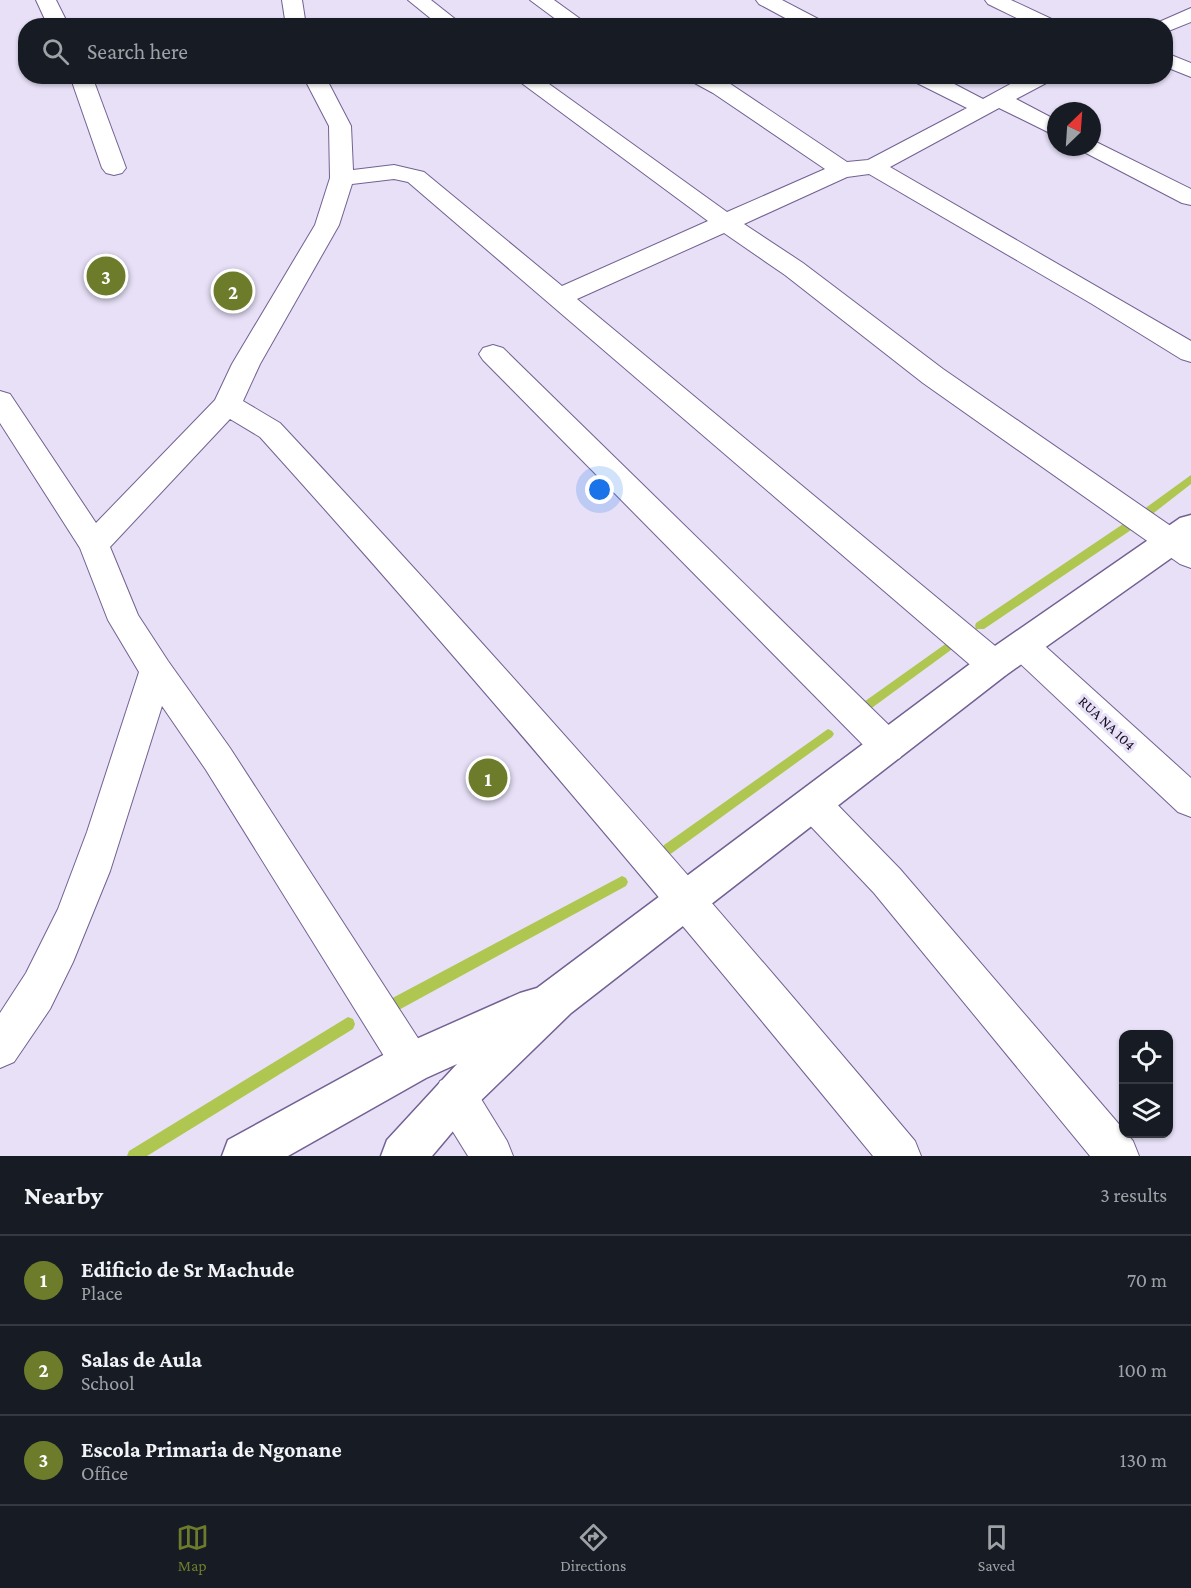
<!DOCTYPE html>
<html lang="en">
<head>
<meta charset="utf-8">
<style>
  body { margin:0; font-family:"Crimson Pro",serif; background:#20242c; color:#f1f3f6 }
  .controls { position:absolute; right:18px; bottom:18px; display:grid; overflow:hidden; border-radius:12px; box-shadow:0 2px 4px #0004 }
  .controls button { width:54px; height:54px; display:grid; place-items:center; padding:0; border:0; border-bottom:2px solid #363941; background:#171b24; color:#f1f3f6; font:30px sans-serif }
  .compass { position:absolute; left:1047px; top:102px; width:54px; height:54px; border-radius:50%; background:#171b24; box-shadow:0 2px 4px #0004; rotate:25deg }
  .you { position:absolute; left:600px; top:490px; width:21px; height:21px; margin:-15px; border:4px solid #fff; border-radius:50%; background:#1a73e8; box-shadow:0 0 0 9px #1a73e833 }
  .badge { display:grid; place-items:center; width:39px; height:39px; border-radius:50%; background:#6c7c2a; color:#fff; font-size:20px; font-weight:700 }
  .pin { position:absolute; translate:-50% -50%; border:3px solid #fff; box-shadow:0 2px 6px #0006 }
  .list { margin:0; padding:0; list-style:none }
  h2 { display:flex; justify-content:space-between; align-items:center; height:78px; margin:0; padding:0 24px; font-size:26px }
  h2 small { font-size:20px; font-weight:400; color:#9ea1a6 }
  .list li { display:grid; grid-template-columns:39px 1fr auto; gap:18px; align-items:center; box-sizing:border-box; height:90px; padding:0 24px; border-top:2px solid #363941 }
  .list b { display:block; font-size:22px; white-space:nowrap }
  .list p { margin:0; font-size:20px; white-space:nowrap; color:#9ea1a6 }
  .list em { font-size:20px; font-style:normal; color:#9ea1a6 }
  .icon { flex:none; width:33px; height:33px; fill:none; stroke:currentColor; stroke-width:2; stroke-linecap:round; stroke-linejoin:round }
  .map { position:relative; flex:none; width:1191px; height:1156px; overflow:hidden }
  .search { position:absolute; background:#171b24; box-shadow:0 2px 4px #0004; left:18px; right:18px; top:18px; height:66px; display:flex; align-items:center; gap:15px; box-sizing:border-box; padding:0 21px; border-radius:24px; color:#9ea1a6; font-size:22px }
  .sheet { height:348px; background:#171b24 }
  nav { display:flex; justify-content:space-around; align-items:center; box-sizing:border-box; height:84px; border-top:2px solid #363941; background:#171b24; font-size:16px; color:#9ea1a6 }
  nav a { display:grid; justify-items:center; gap:3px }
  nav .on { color:#6c7c2a }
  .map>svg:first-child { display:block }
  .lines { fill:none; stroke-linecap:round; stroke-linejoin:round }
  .stream { fill:#afc750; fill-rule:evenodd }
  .street-casing { stroke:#726192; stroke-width:2 }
  .secondary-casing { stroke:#726192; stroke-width:3 }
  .street { fill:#fff; fill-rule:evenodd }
  .secondary { fill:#fff; fill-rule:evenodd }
  .labels { text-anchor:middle; stroke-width:6; stroke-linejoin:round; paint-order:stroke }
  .street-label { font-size:15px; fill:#140d20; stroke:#e7e0f7 }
</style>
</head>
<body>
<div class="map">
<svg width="1191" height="1156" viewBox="0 0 1191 1156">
  <rect width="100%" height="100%" fill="#e7e0f7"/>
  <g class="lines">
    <g class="stream">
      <path d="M1191,475V484L1137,526L984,629H976L975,626L976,623L1129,520Z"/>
      <path d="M951,640L955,641L956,644L955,647L869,710L865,712L861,710L859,707L861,704Z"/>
      <path d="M828,729L832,731L834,734L832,737L672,853L668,855L664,853L662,849L664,845Z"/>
      <path d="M622,876L626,878L628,882L626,886L395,1012L390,1014L385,1012L383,1007L385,1002Z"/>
      <path d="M348,1017L353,1019L355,1024L353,1029L147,1156H127L129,1151Z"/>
    </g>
    <defs>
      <g id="street">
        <path d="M36,0H56L69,26H48Z"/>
        <path d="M282,0H302L306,26H286Z"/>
        <path d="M408,0H431L464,26H440Z"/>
        <path d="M530,0H554L590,26H565Z"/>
        <path d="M756,0H782L824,22L827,26H800L759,4Z"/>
        <path d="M985,0H1011L1058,22L1061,26H1033L988,4Z"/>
        <path d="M1191,8V22L1166,32V26H1156L1159,22Z"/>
        <path d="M1166,53L1191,63V77L1166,67Z"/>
        <path d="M70,76H92L126,168L122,173L114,175L106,173L102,168Z"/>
        <path d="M303,76H325L351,126L353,170L394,165L424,172L562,286L708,221L512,76H538L727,212L825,169L713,93L691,81L688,76H716L729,83L847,162L868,160L967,108L913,81L910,76H939L983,99L1025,76H1053L1050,81L1016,99L1056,120V136L999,108L890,167L1191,341V362L1181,359L1092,304L869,174L847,177L744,224L803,263L943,369L1191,540V568L1180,564L923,383L785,275L724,233L577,299L1006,655L1011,665L1006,675L994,679L982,675L408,182L394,179L352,184L339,225L260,364L243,401L280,423C498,656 709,896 915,1141L921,1156H873C673,912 471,671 260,437L230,419L110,547L138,615L168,661L230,748L425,1049L431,1063L425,1077L411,1083L397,1077L206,770L162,706L110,871L73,962L50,1009L14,1062L0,1068V1013L26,973L58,909L87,832L139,672L108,620L80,548L0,423V391L10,394L96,523L215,400L232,364L315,225L330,178L329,126Z"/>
        <path d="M1092,140L1191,189V205L1182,203L1084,152L1080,147H1092Z"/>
        <path d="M493,345L503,348L900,736L905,747L900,758L888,762L876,758L483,360L479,354L483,348Z"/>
        <path d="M1023,633L1035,637L1191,778V817L1178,812L1011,655L1007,646L1011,637Z"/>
        <path d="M814,789L827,794L900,869L1124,1130V1134H1127L1133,1141L1139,1156H1090L874,893L801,816L796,805L801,794Z"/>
        <path d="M455,1075L470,1081L507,1141L513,1156H468L440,1111L434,1096L440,1081Z"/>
      </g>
      <path id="secondary" d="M1191,515V544L1006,675L571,1013L470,1111L432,1156H381L387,1140L457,1064L426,1078L288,1156H222L228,1140L396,1048L520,993L537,988L982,655L1180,518Z"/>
    </defs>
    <use href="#street" class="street-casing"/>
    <use href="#secondary" class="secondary-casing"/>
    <use href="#street" class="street"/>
    <use href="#secondary" class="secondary"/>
  </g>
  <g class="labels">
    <g class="street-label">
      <text transform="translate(1107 723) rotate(43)" y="5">RUA NA 104</text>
    </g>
  </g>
</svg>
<div class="controls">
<button><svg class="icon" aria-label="locate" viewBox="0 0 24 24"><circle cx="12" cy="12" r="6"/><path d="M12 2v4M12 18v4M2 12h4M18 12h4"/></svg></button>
<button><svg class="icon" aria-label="layers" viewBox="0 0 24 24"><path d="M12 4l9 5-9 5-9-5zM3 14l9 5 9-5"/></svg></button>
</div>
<svg class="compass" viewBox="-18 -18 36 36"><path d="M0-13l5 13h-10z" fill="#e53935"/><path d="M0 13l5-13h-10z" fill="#9ea1a6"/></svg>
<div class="you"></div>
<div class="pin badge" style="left:488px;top:778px">1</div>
<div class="pin badge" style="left:233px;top:291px">2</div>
<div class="pin badge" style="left:106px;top:276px">3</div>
<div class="search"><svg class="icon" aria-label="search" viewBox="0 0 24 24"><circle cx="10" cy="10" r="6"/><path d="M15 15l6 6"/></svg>Search here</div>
</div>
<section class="sheet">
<h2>Nearby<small>3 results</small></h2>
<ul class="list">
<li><span class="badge">1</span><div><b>Edificio de Sr Machude</b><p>Place</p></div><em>70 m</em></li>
<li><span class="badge">2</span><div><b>Salas de Aula</b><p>School</p></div><em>100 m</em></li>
<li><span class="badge">3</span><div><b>Escola Primaria de Ngonane</b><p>Office</p></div><em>130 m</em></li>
</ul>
</section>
<nav>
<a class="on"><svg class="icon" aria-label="map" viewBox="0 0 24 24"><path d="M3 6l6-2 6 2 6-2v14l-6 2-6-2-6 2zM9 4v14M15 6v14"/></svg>Map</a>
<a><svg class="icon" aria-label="directions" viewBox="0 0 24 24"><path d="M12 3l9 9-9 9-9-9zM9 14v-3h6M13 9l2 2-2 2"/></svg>Directions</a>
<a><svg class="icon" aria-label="saved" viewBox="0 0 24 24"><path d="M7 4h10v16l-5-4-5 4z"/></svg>Saved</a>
</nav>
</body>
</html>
